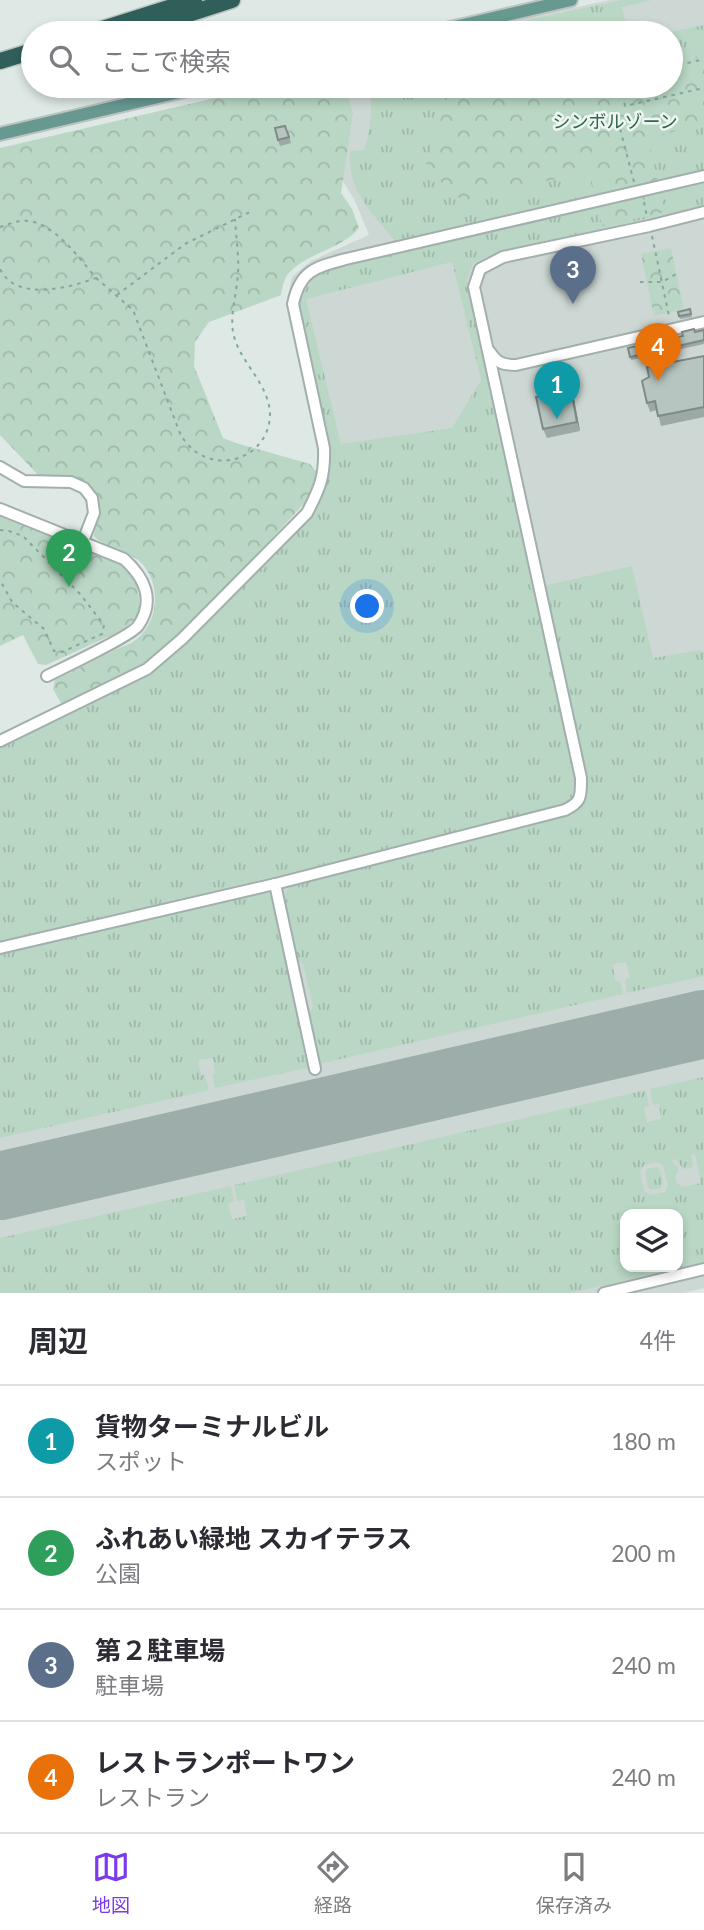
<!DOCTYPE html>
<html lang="ja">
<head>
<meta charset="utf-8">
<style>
  body { margin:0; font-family:Lato,"Noto Sans JP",sans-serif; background:#f2f2f3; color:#2b2b33 }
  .controls { position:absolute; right:21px; bottom:21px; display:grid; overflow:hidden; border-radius:14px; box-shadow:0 4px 10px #0003 }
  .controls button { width:63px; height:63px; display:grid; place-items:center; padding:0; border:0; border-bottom:2px solid #e1e1e2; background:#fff; color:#2b2b33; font:35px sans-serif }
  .you { position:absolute; left:368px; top:607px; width:24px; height:24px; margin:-18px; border:5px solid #fff; border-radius:50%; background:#1a73e8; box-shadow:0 0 0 10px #1a73e833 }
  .badge { display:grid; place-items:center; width:46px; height:46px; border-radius:50%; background:#7c3aed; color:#fff; font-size:23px; font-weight:700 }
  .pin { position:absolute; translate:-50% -58px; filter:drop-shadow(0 2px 4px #0008) }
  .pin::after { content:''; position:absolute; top:37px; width:24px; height:21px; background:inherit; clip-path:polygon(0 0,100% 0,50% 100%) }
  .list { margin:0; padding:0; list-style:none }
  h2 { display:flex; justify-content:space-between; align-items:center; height:91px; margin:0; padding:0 28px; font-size:30px }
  h2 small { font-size:23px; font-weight:400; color:#7c7c81 }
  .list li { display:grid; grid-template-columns:46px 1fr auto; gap:21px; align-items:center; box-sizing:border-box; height:112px; padding:0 28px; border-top:2px solid #e1e1e2 }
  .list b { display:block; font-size:26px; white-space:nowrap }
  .list p { margin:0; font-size:23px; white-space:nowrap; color:#7c7c81 }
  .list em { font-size:23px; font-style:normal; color:#7c7c81 }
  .icon { flex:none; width:38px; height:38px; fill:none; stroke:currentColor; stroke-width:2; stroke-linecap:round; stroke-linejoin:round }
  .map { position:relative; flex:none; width:704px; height:1293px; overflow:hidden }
  .search { position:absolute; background:#fff; box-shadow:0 4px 10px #0003; left:21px; right:21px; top:21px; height:77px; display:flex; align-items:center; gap:18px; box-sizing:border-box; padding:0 24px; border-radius:38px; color:#7c7c81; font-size:26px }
  .sheet { height:539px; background:#fff }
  nav { display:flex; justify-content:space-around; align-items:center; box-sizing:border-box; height:98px; border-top:2px solid #e1e1e2; background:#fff; font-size:19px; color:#7c7c81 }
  nav a { display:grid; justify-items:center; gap:4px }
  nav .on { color:#7c3aed }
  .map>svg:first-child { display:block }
  .built { fill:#cdd8d4; fill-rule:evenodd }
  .grass { fill:url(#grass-tufts); fill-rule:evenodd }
  .forest { fill:url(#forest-crowns) }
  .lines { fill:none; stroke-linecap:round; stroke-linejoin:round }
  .runway { stroke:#9cadaa; stroke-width:68 }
  .minor-casing { stroke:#a2afac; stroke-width:14 }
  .major-casing { stroke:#bcc3c2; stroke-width:16 }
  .highway-casing { stroke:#bcc3c2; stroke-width:19 }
  .path { stroke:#82a9a0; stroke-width:2; stroke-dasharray:3.5 5; stroke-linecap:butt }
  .minor { stroke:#fff; stroke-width:10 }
  .major { stroke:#679991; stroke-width:12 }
  .highway { stroke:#305f5a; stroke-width:16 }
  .wall { fill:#9da9a6 }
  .shaded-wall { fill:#808a87 }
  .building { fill:#b7c5c1; stroke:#808a87; stroke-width:2 }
  .labels { text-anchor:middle; stroke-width:5; stroke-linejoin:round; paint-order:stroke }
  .park-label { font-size:18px; fill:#30684b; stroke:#eef5f2 }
</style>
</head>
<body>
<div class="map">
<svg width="704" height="1293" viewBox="0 0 704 1293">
  <defs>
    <pattern id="grass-tufts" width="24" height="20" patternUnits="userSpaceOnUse" patternTransform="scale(1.75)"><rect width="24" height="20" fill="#b9d7c4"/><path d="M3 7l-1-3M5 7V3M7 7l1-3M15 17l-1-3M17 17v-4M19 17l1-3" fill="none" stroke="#9fb9a9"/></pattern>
    <pattern id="forest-crowns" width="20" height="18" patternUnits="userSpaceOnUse" patternTransform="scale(1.75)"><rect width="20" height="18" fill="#b9d7c4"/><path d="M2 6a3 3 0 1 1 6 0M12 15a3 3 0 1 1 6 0" fill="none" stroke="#9fb9a9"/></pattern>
  </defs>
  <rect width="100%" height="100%" fill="#dee8e5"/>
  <path class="built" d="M610,0H704V1288L684,1293H0V751L430,619L321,453L287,300L292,277L311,261L369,235L355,201L341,178L345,86H671V33H471L539,15ZM625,1214H678V1267H625Z"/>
  <g class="grass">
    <path d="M622,0H652L622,7L628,33H482L537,18Z"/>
    <path d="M704,25V55L671,62V33H665Z"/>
    <path d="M369,86H502L448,97L704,104V173L395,241C372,212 347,191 350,151L364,150C371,129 373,108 369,86Z"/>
    <path d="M704,179V205L492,255L473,263L467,280L578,791L569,806L0,942V745L142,676L174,652L306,521L326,488L329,469L327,446L298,306C302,281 308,279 329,267ZM452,262L481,380L452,428L341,444L306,299Z"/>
    <path d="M632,566L653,658L701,650L704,652V976L627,993L625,980L630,978L626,962L613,964L615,981H620L623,994L319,1064L308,1017L313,1006L303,964L297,960L284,898L287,889L297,884L571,814C582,804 586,796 586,780L543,586Z"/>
    <path d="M257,893L269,894L274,901L311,1067L215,1088L212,1074L215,1073L213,1058L198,1060L201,1075H205L209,1090L0,1138V952Z"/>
    <path d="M704,1077V1262L570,1293H0V1238L231,1186L234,1202L228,1203L232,1219L247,1216L244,1200L237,1201L234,1185L646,1090L649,1106L644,1107L647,1122L661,1119L659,1104L653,1105L650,1089ZM695,1154L701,1183L682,1187L677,1183L675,1176L679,1171L672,1160L676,1159L683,1169L693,1167L691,1155ZM657,1162L663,1165L668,1186L665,1192L650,1195L644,1191L640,1171L644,1165ZM625,1214H678V1267H625Z"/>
    <path d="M657,1167C662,1171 664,1183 661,1188L651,1190L648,1188L645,1172L647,1169Z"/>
  </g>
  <g class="forest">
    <path d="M704,55V124L648,138L665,212L602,226L589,171L463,201L425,168L448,97L502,86H671V62Z"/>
    <path d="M267,86H345L353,113L341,193L352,209L359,228C341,250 307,252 288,274C284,279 282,288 281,295L209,322L195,342L194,366L223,438L236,443L310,464L319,475L312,495L201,614L145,666L69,703H61L53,689L55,680C75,670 94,661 113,651C121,647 131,644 137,639C158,621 161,588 144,566C132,550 107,550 94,536C94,527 98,518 98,509C98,474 66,474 41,478L0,435V148Z"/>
    <path d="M671,248L684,309L654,316L641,254Z"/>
    <path d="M0,516L122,565C138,583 140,590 139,615L123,630L46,665L38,664L23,635L0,646Z"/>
  </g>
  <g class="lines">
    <path class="runway" d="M0,1186L704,1024"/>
    <defs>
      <g id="minor">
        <path d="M490,352C497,363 503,365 516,365L704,322"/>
        <path d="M0,467L24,481L71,482L84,488L92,498L94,513L83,541"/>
        <path d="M0,509L124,559C144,577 156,600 138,626C131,636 63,668 47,676"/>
        <path d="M0,741L147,669L182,639L307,513C320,488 325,476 324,448L293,304C300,270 316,267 346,259L704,176"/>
        <path d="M275,884L315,1069"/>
        <path d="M0,948L275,884L565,810C582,802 581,796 581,778L474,287L480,269L503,257L649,226L704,212"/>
        <path d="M604,1293L704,1269"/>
      </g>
      <g id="major">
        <path d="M429,33L571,0"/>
        <path d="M0,134L205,86"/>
      </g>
      <g id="highway">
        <path d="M90,33L194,0"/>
        <path d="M130,33L232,0"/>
        <path d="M0,61L33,51"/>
      </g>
    </defs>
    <use href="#minor" class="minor-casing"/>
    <use href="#major" class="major-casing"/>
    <use href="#highway" class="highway-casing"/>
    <g class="path">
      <path d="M671,67L704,59"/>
      <path d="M621,86L625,106L704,88"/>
      <path d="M618,121L634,182"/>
      <path d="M644,202L647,217"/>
      <path d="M0,227C7,225 15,221 22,221C51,218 79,258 96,278C69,288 16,302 0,269"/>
      <path d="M652,236L669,316"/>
      <path d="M96,278L133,310L181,436C185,441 190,448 196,452C227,473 269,453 270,415C270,384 238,361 233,332C230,312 237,293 238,273C239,255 236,237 235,219"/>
      <path d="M640,282H662L680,272"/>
      <path d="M117,295L185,244L252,211"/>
      <path d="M0,530L9,531L23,536L81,595L104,625L102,634L62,652L54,651L44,629L12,602L0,580"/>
    </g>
    <use href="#minor" class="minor"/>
    <use href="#major" class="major"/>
    <use href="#highway" class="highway"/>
  </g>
  <g class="wall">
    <path d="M288,132L291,143L280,146L278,140Z"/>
    <path d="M690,309L692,317L680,319L678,312Z"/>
    <path d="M704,330V344L631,360L628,348L683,336Z"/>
    <path d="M704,356V417L661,426L657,410L650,412L647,403Z"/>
    <path d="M574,399L580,431L547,438L543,429Z"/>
  </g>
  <path class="shaded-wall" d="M571,390L574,399L580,431L577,422Z"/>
  <g class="building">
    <path d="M285,126L289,137L278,140L275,128Z"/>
    <path d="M690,309L691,314L679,316L678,312Z"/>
    <path d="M694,329L695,332L704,330V340L630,357L628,348L683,336L682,332Z"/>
    <path d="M704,356V407L658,416L655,401L647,403L642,381L649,377L647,367Z"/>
    <path d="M571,390L577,422L543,429L536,397Z"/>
  </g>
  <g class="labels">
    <g class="park-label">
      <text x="615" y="128">シンボルゾーン</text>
    </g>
  </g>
</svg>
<div class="controls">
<button><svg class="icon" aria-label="layers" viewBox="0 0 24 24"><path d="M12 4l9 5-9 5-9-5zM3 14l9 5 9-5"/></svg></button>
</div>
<div class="you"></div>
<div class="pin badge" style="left:557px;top:419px;background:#0f9aa8">1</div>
<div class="pin badge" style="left:69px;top:587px;background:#2e9e5b">2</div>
<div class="pin badge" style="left:573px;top:304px;background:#5c6f8a">3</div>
<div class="pin badge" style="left:658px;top:381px;background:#e8710a">4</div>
<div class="search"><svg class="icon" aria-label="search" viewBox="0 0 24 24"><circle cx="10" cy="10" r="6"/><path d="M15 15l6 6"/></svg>ここで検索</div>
</div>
<section class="sheet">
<h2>周辺<small>4件</small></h2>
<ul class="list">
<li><span class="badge" style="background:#0f9aa8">1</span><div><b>貨物ターミナルビル</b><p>スポット</p></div><em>180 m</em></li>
<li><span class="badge" style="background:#2e9e5b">2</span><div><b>ふれあい緑地 スカイテラス</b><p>公園</p></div><em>200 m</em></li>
<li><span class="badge" style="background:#5c6f8a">3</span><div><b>第２駐車場</b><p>駐車場</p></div><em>240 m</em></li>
<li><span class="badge" style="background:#e8710a">4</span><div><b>レストランポートワン</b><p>レストラン</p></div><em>240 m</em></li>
</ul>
</section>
<nav>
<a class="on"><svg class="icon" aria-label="map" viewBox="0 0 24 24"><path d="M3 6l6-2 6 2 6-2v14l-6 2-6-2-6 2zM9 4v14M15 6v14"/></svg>地図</a>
<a><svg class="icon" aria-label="directions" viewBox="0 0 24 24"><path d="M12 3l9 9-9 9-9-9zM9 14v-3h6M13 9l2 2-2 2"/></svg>経路</a>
<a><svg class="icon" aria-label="saved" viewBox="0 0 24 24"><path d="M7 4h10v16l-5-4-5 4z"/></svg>保存済み</a>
</nav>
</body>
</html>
